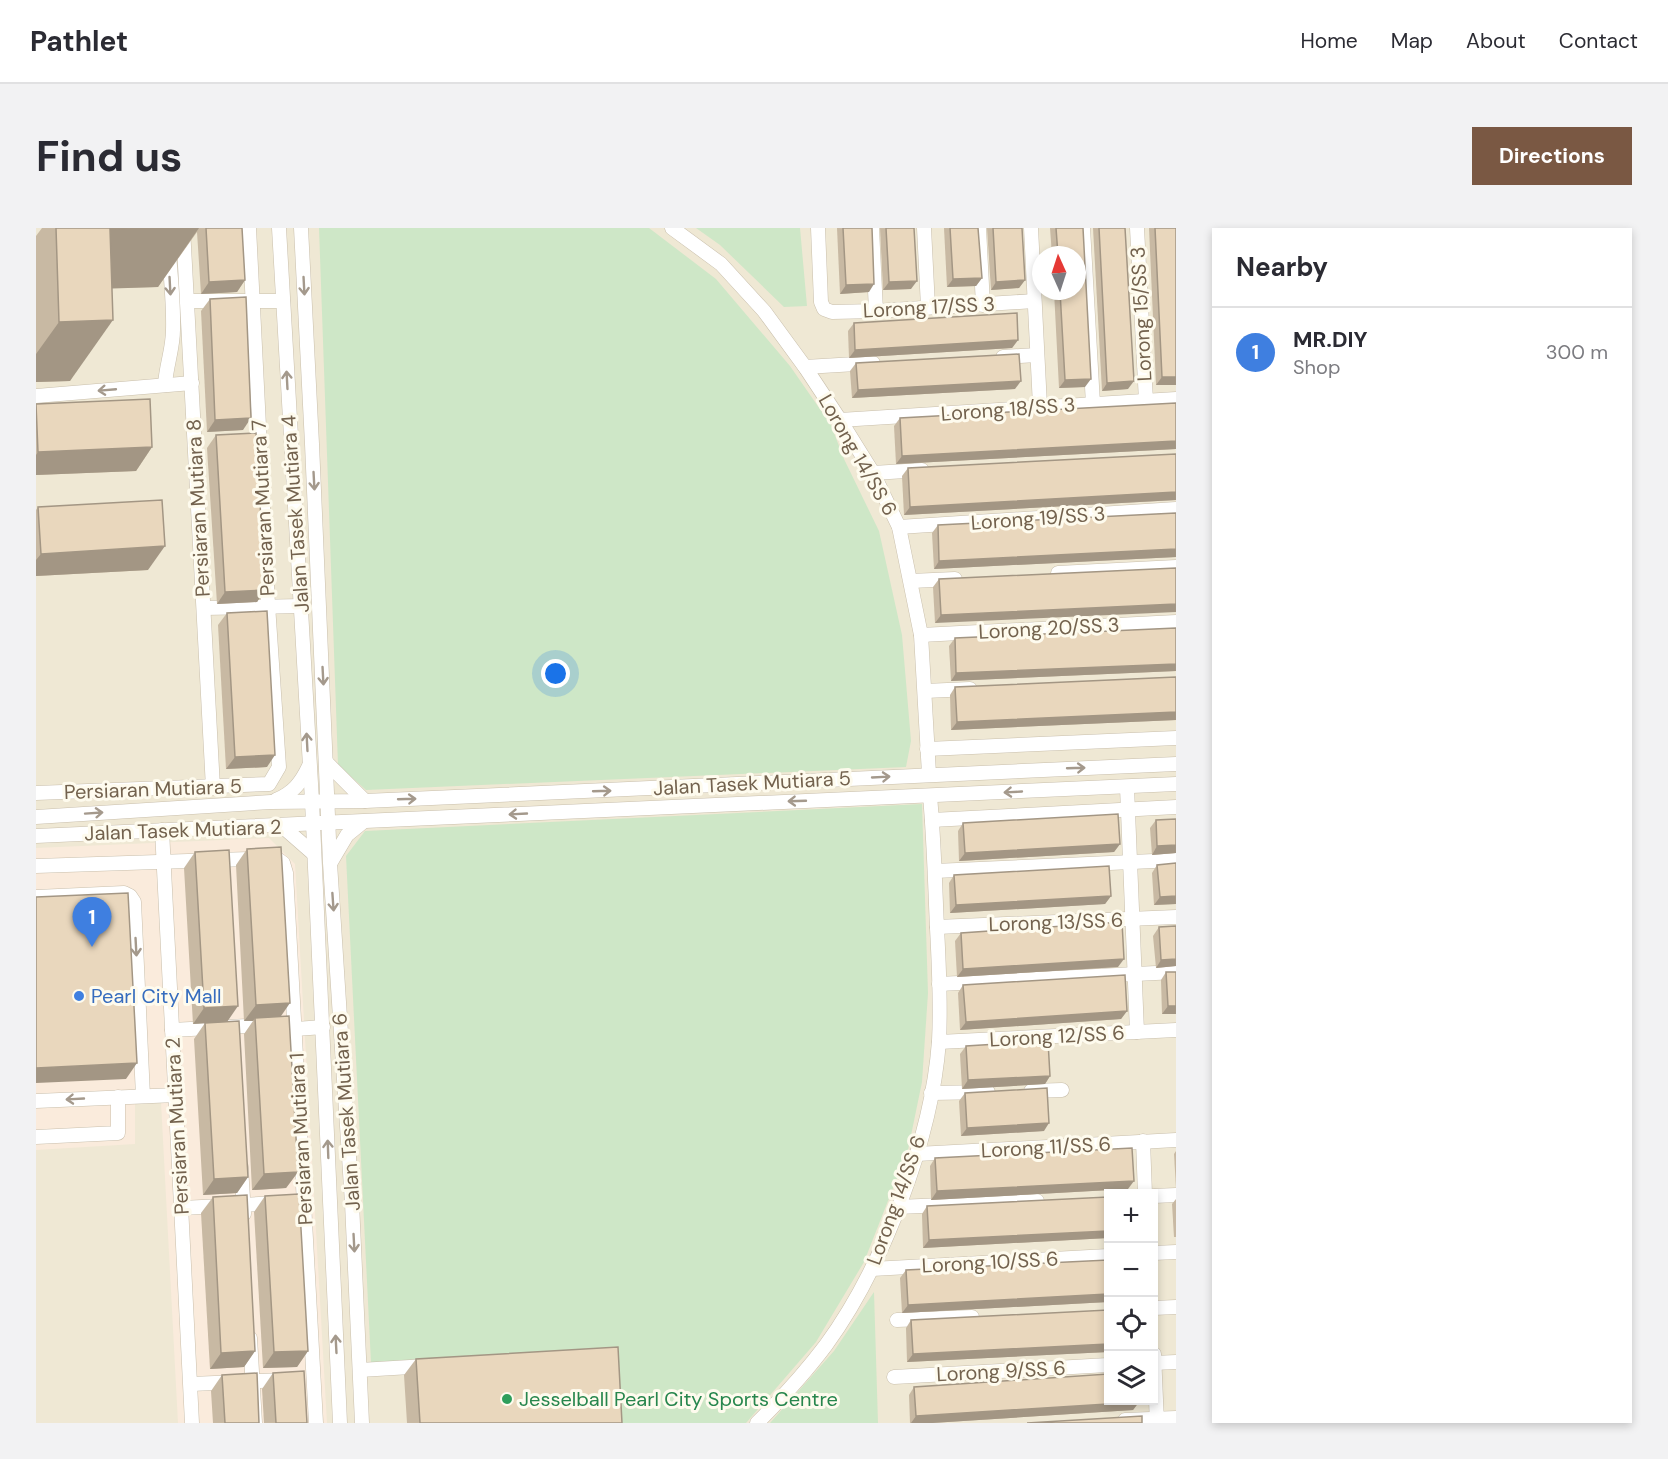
<!DOCTYPE html>
<html lang="en">
<head>
<meta charset="utf-8">
<style>
  body { margin:0; font-family:"DM Sans",sans-serif; background:#f2f2f3; color:#2b2b33 }
  .controls { position:absolute; right:18px; bottom:18px; display:grid; overflow:hidden; border-radius:0px; box-shadow:0 3px 9px #0003 }
  .controls button { width:54px; height:54px; display:grid; place-items:center; padding:0; border:0; border-bottom:2px solid #e1e1e2; background:#fff; color:#2b2b33; font:30px sans-serif }
  .compass { position:absolute; left:996px; top:18px; width:54px; height:54px; border-radius:50%; background:#fff; box-shadow:0 3px 9px #0003; rotate:357deg }
  .you { position:absolute; left:520px; top:446px; width:21px; height:21px; margin:-15px; border:4px solid #fff; border-radius:50%; background:#1a73e8; box-shadow:0 0 0 9px #1a73e833 }
  .badge { display:grid; place-items:center; width:39px; height:39px; border-radius:50%; background:#7a5843; color:#fff; font-size:20px; font-weight:700 }
  .pin { position:absolute; translate:-50% -50px; filter:drop-shadow(0 2px 3px #0008) }
  .pin::after { content:''; position:absolute; top:32px; width:21px; height:18px; background:inherit; clip-path:polygon(0 0,100% 0,50% 100%) }
  .list { margin:0; padding:0; list-style:none }
  h2 { display:flex; justify-content:space-between; align-items:center; height:78px; margin:0; padding:0 24px; font-size:26px }
  h2 small { font-size:20px; font-weight:400; color:#7c7c81 }
  .list li { display:grid; grid-template-columns:39px 1fr auto; gap:18px; align-items:center; box-sizing:border-box; height:90px; padding:0 24px; border-top:2px solid #e1e1e2 }
  .list b { display:block; font-size:22px; white-space:nowrap }
  .list p { margin:0; font-size:20px; white-space:nowrap; color:#7c7c81 }
  .list em { font-size:20px; font-style:normal; color:#7c7c81 }
  .icon { flex:none; width:33px; height:33px; fill:none; stroke:currentColor; stroke-width:2; stroke-linecap:round; stroke-linejoin:round }
  .map { position:relative; flex:none; width:1140px; height:1195px; overflow:hidden; border-radius:0px }
  header { display:flex; align-items:center; gap:36px; box-sizing:border-box; height:84px; padding:0 30px; background:#fff; border-bottom:2px solid #e1e1e2 }
  header strong { font-size:28px }
  nav { display:flex; gap:33px; margin-inline-start:auto; font-size:21px }
  .intro { display:flex; align-items:center; justify-content:space-between; box-sizing:border-box; height:144px; padding:0 36px }
  h1 { margin:0; font-size:42px }
  .button { padding:15px 27px; border-radius:0px; background:#7a5843; color:#fff; font-size:21px; font-weight:700 }
  main { display:flex; gap:36px; padding:0 36px }
  aside { flex:1; background:#fff; border-radius:0px; box-shadow:0 3px 9px #0003 }
  .map>svg:first-child { display:block }
  .residential { fill:#efe8d4; fill-rule:evenodd }
  .commercial { fill:#faebdc }
  .green { fill:#cee7c7 }
  .lines { fill:none; stroke-linecap:round; stroke-linejoin:round }
  .minor-casing { stroke:#c9bfac; stroke-width:15 }
  .minor { stroke:#fff; stroke-width:14 }
  .wall { fill:#c8b9a3 }
  .shaded-wall { fill:#a39684 }
  .building { fill:#e9d7bd; stroke:#a39684; stroke-width:1.5 }
  .oneway { stroke:#a4998c }
  .shop-dot { fill:#3f7fe0; stroke:#fefbee; stroke-width:2 }
  .leisure-dot { fill:#2e9e5b; stroke:#fefbee; stroke-width:2 }
  .labels { text-anchor:middle; stroke-width:6; stroke-linejoin:round; paint-order:stroke }
  .street-label { font-size:20px; fill:#73624e; stroke:#fefbee }
  .shop-label { font-size:20px; fill:#366cbe; stroke:#fefbee; text-anchor:start }
  .leisure-label { font-size:20px; fill:#27864d; stroke:#fefbee; text-anchor:start }
</style>
</head>
<body>
<header>
<strong>Pathlet</strong>
<nav><a>Home</a><a>Map</a><a>About</a><a>Contact</a></nav>
</header>
<div class="intro"><h1>Find us</h1><a class="button">Directions</a></div>
<main>
<div class="map">
<svg width="1140" height="1195" viewBox="0 0 1140 1195">
  <rect width="100%" height="100%" fill="#fbf7e8"/>
  <path class="residential" d="M0,0H1140V1195H0ZM1005,27H1041V63H1005ZM1072,966H1118V1172H1072Z"/>
  <path class="commercial" d="M233,610L259,636L291,1195H142L125,874L99,876V916L0,922V620Z"/>
  <g class="green">
    <path d="M283,0H613L680,51L754,138L795,197L808,231L843,303L866,407L875,513L870,539L330,562L302,537Z"/>
    <path d="M660,0H764L771,78L748,79L684,17Z"/>
    <path d="M886,576L892,765L886,854L872,922L828,1034L780,1114L710,1195H582L335,1135L310,628L329,603Z"/>
    <path d="M838,1064L842,1195H734L798,1123Z"/>
  </g>
  <g class="lines">
    <defs>
      <g id="minor">
        <path d="M147,0L177,560"/>
        <path d="M243,0L276,573L304,1195"/>
        <path d="M265,0L276,216L294,635L316,975L326,1195"/>
        <path d="M636,0L685,36L728,83L769,139L804,192L837,245L863,299L885,407L893,546"/>
        <path d="M782,0L785,74L788,81L796,84L840,83L998,73"/>
        <path d="M836,0L840,83"/>
        <path d="M888,0L892,79"/>
        <path d="M943,0L947,77"/>
        <path d="M995,0L1004,178"/>
        <path d="M1047,0L1057,176"/>
        <path d="M1101,0L1110,173"/>
        <path d="M151,73H247"/>
        <path d="M967,129L1001,127"/>
        <path d="M769,139L837,135"/>
        <path d="M129,157C130,138 137,121 137,102C138,69 133,34 131,0"/>
        <path d="M0,168L156,155"/>
        <path d="M804,192L1140,171"/>
        <path d="M837,245L886,242"/>
        <path d="M863,299L1140,281"/>
        <path d="M1022,345L1140,339"/>
        <path d="M875,353L919,351"/>
        <path d="M168,380L265,378"/>
        <path d="M885,407L1140,394"/>
        <path d="M889,463L934,461"/>
        <path d="M891,521L1140,510"/>
        <path d="M291,535L329,573"/>
        <path d="M1091,559L1101,804"/>
        <path d="M0,565L233,556L243,539L232,377L213,0"/>
        <path d="M240,572C257,565 265,555 273,538"/>
        <path d="M0,589L235,574L329,573L1140,536"/>
        <path d="M896,592L1140,579"/>
        <path d="M246,598L278,626"/>
        <path d="M126,602L156,1195"/>
        <path d="M0,608L1140,556"/>
        <path d="M295,634L311,607L327,594"/>
        <path d="M0,638L240,630L247,635L250,645L280,1195"/>
        <path d="M899,643L1140,632"/>
        <path d="M0,669L88,665L94,668L98,674L107,868"/>
        <path d="M901,699L1140,689"/>
        <path d="M903,756L1140,744"/>
        <path d="M260,801L287,799"/>
        <path d="M136,802L230,797"/>
        <path d="M903,814L1140,802"/>
        <path d="M995,863L1026,862"/>
        <path d="M895,865L952,864"/>
        <path d="M0,873L140,867"/>
        <path d="M0,909L82,905V869"/>
        <path d="M1107,913L1109,966"/>
        <path d="M881,926L1140,912"/>
        <path d="M205,939L208,986"/>
        <path d="M1118,968L1140,967"/>
        <path d="M862,979L1001,973"/>
        <path d="M146,980L242,975"/>
        <path d="M1118,1025L1140,1024"/>
        <path d="M836,1041L1072,1028"/>
        <path d="M1118,1080L1140,1079"/>
        <path d="M861,1092L936,1089"/>
        <path d="M214,1110L219,1195"/>
        <path d="M1118,1126L1121,1195"/>
        <path d="M1118,1135L1140,1134"/>
        <path d="M324,1142L391,1138"/>
        <path d="M858,1149L1072,1137"/>
        <path d="M155,1156L248,1152"/>
        <path d="M1089,1192L1140,1190"/>
        <path d="M721,1195C746,1170 769,1145 790,1117C847,1039 896,910 903,813C905,776 903,737 901,700C899,656 898,612 894,568"/>
      </g>
    </defs>
    <use href="#minor" class="minor-casing"/>
    <use href="#minor" class="minor"/>
  </g>
  <g class="wall">
    <path d="M6,0H206L209,52L201,64L165,66L161,4L122,59L76,60L34,153L0,154V8Z"/>
    <path d="M801,0H836L833,64L804,66Z"/>
    <path d="M844,0H878L875,61L847,62Z"/>
    <path d="M908,0H942L946,50L940,58L911,59Z"/>
    <path d="M951,0H986L989,52L983,60L955,62Z"/>
    <path d="M1014,0H1047L1049,159L1023,160L1018,63H1041V27H1016Z"/>
    <path d="M1057,0H1089L1092,161L1066,163Z"/>
    <path d="M1113,0H1140V157H1120Z"/>
    <path d="M174,71L207,202L171,204L165,83Z"/>
    <path d="M818,95L982,112L976,120L813,130L812,103Z"/>
    <path d="M820,135L979,161L816,170L814,143Z"/>
    <path d="M1140,175V221L860,236L858,198L864,190Z"/>
    <path d="M0,176L116,219L100,243L0,247Z"/>
    <path d="M180,207L229,362L221,374L181,376L171,220Z"/>
    <path d="M1140,226V272L868,287L866,248L872,240Z"/>
    <path d="M2,279L112,342L0,348V282Z"/>
    <path d="M1140,285V329L898,341L896,305L902,297Z"/>
    <path d="M1140,340L899,395L897,359L903,351Z"/>
    <path d="M191,385L231,539L190,541L182,397Z"/>
    <path d="M1140,400V443L915,453L913,418L919,410Z"/>
    <path d="M1140,449V492L915,502L914,467L919,459Z"/>
    <path d="M1120,592L1140,625L1116,627L1114,600Z"/>
    <path d="M927,595L1084,616L1078,624L923,633L922,603Z"/>
    <path d="M211,621L244,789L262,944L250,960L216,962L208,806L217,793H208L200,637Z"/>
    <path d="M159,624L191,794L212,949L201,965L167,967L158,811L169,795L157,796L148,640Z"/>
    <path d="M1121,637L1140,676L1118,677L1116,645Z"/>
    <path d="M918,647L1075,668L1069,676L914,685L913,655Z"/>
    <path d="M1140,698V738L1120,740L1117,708L1123,699Z"/>
    <path d="M925,705L1082,739L921,749L919,713Z"/>
    <path d="M1130,744L1140,786H1126L1125,752Z"/>
    <path d="M927,757L1091,783L1085,791L924,802L922,765Z"/>
    <path d="M930,818L1014,848L1009,856L926,861L924,826Z"/>
    <path d="M929,865L1008,903L925,908L923,873Z"/>
    <path d="M1140,923V960L1138,926Z"/>
    <path d="M899,930L1092,961L895,972L894,938Z"/>
    <path d="M229,968L272,1123L261,1139L227,1140L218,984Z"/>
    <path d="M177,969L219,1123L208,1139L174,1141L165,985Z"/>
    <path d="M1072,969V1010L887,1020L886,986L891,978Z"/>
    <path d="M1140,971V1009H1138L1136,976Z"/>
    <path d="M1072,1032V1074L866,1085L864,1050L870,1042Z"/>
    <path d="M1072,1082V1124L871,1134L870,1100L875,1092Z"/>
    <path d="M380,1131L586,1195H371L368,1147Z"/>
    <path d="M237,1145L271,1195H228L226,1161Z"/>
    <path d="M186,1147L223,1195H177L175,1163Z"/>
    <path d="M878,1159L1103,1174L1097,1182L896,1195H874L873,1167Z"/>
  </g>
  <g class="shaded-wall">
    <path d="M95,0H163L122,59L31,62L74,1Z"/>
    <path d="M946,50L940,58L911,59L917,51Z"/>
    <path d="M209,52L201,64L165,66L173,54Z"/>
    <path d="M989,52L983,60L955,62L960,54Z"/>
    <path d="M881,53L875,61L847,62L853,54Z"/>
    <path d="M838,56L833,64L804,66L810,57Z"/>
    <path d="M77,92L34,153L0,154V126L23,94Z"/>
    <path d="M982,112L976,120L813,130L819,122Z"/>
    <path d="M1126,149H1140V157H1120Z"/>
    <path d="M1055,151L1049,159L1023,160L1029,152Z"/>
    <path d="M985,153L979,161L816,170L822,162Z"/>
    <path d="M1098,153L1092,161L1066,163L1071,155Z"/>
    <path d="M215,190L207,202L171,204L179,192Z"/>
    <path d="M1140,213V221L860,236L866,228Z"/>
    <path d="M116,219L100,243L0,247V227L2,224Z"/>
    <path d="M1140,264V272L868,287L874,279Z"/>
    <path d="M129,318L112,342L0,348V332L5,326Z"/>
    <path d="M1140,321V329L898,341L903,333Z"/>
    <path d="M229,362L221,374L181,376L189,364Z"/>
    <path d="M1140,376V384L899,395L905,387Z"/>
    <path d="M1140,436V443L915,453L920,445Z"/>
    <path d="M1140,484V492L915,502L921,494Z"/>
    <path d="M239,527L231,539L190,541L199,529Z"/>
    <path d="M1084,616L1078,624L923,633L929,625Z"/>
    <path d="M1140,617V625L1116,627L1121,618Z"/>
    <path d="M1075,668L1069,676L914,685L920,677Z"/>
    <path d="M1140,668V676L1118,677L1124,669Z"/>
    <path d="M1088,731L1082,739L921,749L927,741Z"/>
    <path d="M1140,731V738L1120,740L1125,732Z"/>
    <path d="M254,775L243,791L219,790L217,793H208L220,777Z"/>
    <path d="M202,778L191,794L157,796L168,780Z"/>
    <path d="M1132,778H1140V786H1126Z"/>
    <path d="M1091,783L1085,791L924,802L930,794Z"/>
    <path d="M101,835L90,851L0,855V840Z"/>
    <path d="M1014,848L1009,856L926,861L932,852Z"/>
    <path d="M1013,895L1008,903L925,908L931,900Z"/>
    <path d="M262,944L250,960L216,962L228,946Z"/>
    <path d="M212,949L201,965L167,967L178,951Z"/>
    <path d="M1098,953L1092,961L895,972L901,963Z"/>
    <path d="M1072,1003V1010L887,1020L893,1012Z"/>
    <path d="M1072,1066V1074L866,1085L872,1077Z"/>
    <path d="M1072,1116V1124L871,1134L877,1126Z"/>
    <path d="M219,1123L208,1139L174,1141L185,1125Z"/>
    <path d="M272,1123L261,1139L227,1140L238,1124Z"/>
    <path d="M1103,1174L1097,1182L896,1195H875L880,1188Z"/>
  </g>
  <g class="building">
    <path d="M20,0H95L74,1L77,92L23,94Z"/>
    <path d="M170,0H206L209,52L173,54Z"/>
    <path d="M807,0H836L838,56L810,57Z"/>
    <path d="M850,0H878L881,53L853,54Z"/>
    <path d="M914,0H942L946,50L917,51Z"/>
    <path d="M957,0H986L989,52L960,54Z"/>
    <path d="M1020,0H1047L1055,151L1029,152L1024,63H1041V27H1022Z"/>
    <path d="M1063,0H1089L1098,153L1071,155Z"/>
    <path d="M1119,0H1140V149H1126Z"/>
    <path d="M210,69L215,190L179,192L174,71Z"/>
    <path d="M981,85L982,112L819,122L818,95Z"/>
    <path d="M983,126L985,153L822,162L820,135Z"/>
    <path d="M114,171L116,219L2,224L0,176Z"/>
    <path d="M1140,175V213L866,228L864,190Z"/>
    <path d="M220,205L229,362L189,364L180,207Z"/>
    <path d="M1140,226V264L874,279L872,240Z"/>
    <path d="M126,272L129,318L5,326L2,279Z"/>
    <path d="M1140,285V321L903,333L902,297Z"/>
    <path d="M1140,340V376L905,387L903,351Z"/>
    <path d="M231,383L239,527L199,529L191,385Z"/>
    <path d="M1140,400V436L920,445L919,410Z"/>
    <path d="M1140,449V484L921,494L919,459Z"/>
    <path d="M1082,586L1084,616L929,625L927,595Z"/>
    <path d="M1140,591V617L1121,618L1120,592Z"/>
    <path d="M245,619L254,775L220,777L211,621Z"/>
    <path d="M193,622L202,778L168,780L159,624Z"/>
    <path d="M1140,635V668L1124,669L1121,637Z"/>
    <path d="M1073,638L1075,668L920,677L918,647Z"/>
    <path d="M92,665L101,835L0,840V669Z"/>
    <path d="M1086,694L1088,731L927,741L925,705Z"/>
    <path d="M1140,698V731L1125,732L1123,699Z"/>
    <path d="M1130,744H1140V778H1132Z"/>
    <path d="M1089,747L1091,783L930,794L927,757Z"/>
    <path d="M253,788L262,944L228,946L219,790Z"/>
    <path d="M203,793L212,949L178,951L169,795Z"/>
    <path d="M1012,813L1014,848L932,852L930,818Z"/>
    <path d="M1011,860L1013,895L931,900L929,865Z"/>
    <path d="M1096,920L1098,953L901,963L899,930Z"/>
    <path d="M263,966L272,1123L238,1124L229,968Z"/>
    <path d="M211,967L219,1123L185,1125L177,969Z"/>
    <path d="M1072,969V1003L893,1012L891,978Z"/>
    <path d="M1072,1032V1066L872,1077L870,1042Z"/>
    <path d="M1072,1082V1116L877,1126L875,1092Z"/>
    <path d="M582,1119L586,1195H384L380,1131Z"/>
    <path d="M268,1143L271,1195H240L237,1145Z"/>
    <path d="M221,1145L223,1195H189L186,1147Z"/>
    <path d="M1072,1146V1173H1103V1174L880,1188L878,1159Z"/>
    <path d="M1106,1188V1195H991Z"/>
  </g>
  <defs><path id="oneway-shaft" d="M-6 0H5M1.5-3L5.5 0L1.5 3" fill="none" stroke-width="1.6" stroke-linecap="round" stroke-linejoin="round" transform="scale(1.5)"/></defs>
  <g class="oneway">
    <use href="#oneway-shaft" transform="translate(134 58) rotate(87)"/>
    <use href="#oneway-shaft" transform="translate(268 58) rotate(87)"/>
    <use href="#oneway-shaft" transform="translate(251 152) rotate(-93)"/>
    <use href="#oneway-shaft" transform="translate(71 162) rotate(175)"/>
    <use href="#oneway-shaft" transform="translate(278 253) rotate(87)"/>
    <use href="#oneway-shaft" transform="translate(287 448) rotate(87)"/>
    <use href="#oneway-shaft" transform="translate(271 514) rotate(-93)"/>
    <use href="#oneway-shaft" transform="translate(1040 540) rotate(-2)"/>
    <use href="#oneway-shaft" transform="translate(845 549) rotate(-3)"/>
    <use href="#oneway-shaft" transform="translate(566 563) rotate(-2)"/>
    <use href="#oneway-shaft" transform="translate(977 564) rotate(177)"/>
    <use href="#oneway-shaft" transform="translate(371 571) rotate(-2)"/>
    <use href="#oneway-shaft" transform="translate(761 573) rotate(178)"/>
    <use href="#oneway-shaft" transform="translate(58 585) rotate(-4)"/>
    <use href="#oneway-shaft" transform="translate(482 586) rotate(177)"/>
    <use href="#oneway-shaft" transform="translate(297 674) rotate(86)"/>
    <use href="#oneway-shaft" transform="translate(100 719) rotate(87)"/>
    <use href="#oneway-shaft" transform="translate(39 871) rotate(177)"/>
    <use href="#oneway-shaft" transform="translate(292 921) rotate(-92)"/>
    <use href="#oneway-shaft" transform="translate(318 1015) rotate(87)"/>
    <use href="#oneway-shaft" transform="translate(300 1116) rotate(-93)"/>
  </g>
  <circle class="shop-dot" cx="43" cy="768" r="6"/>
  <circle class="leisure-dot" cx="471" cy="1171" r="6"/>
  <g class="labels">
    <g class="street-label">
      <text transform="translate(893 79) rotate(-3)" y="7">Lorong 17/SS 3</text>
      <text transform="translate(1105 86) rotate(-93)" y="7">Lorong 15/SS 3</text>
      <text transform="translate(972 181) rotate(-4)" y="7">Lorong 18/SS 3</text>
      <text transform="translate(822 227) rotate(60)" y="7">Lorong 14/SS 6</text>
      <text transform="translate(162 280) rotate(-93)" y="7">Persiaran Mutiara 8</text>
      <text transform="translate(227 280) rotate(-93)" y="7">Persiaran Mutiara 7</text>
      <text transform="translate(259 286) rotate(-94)" y="7">Jalan Tasek Mutiara 4</text>
      <text transform="translate(1002 290) rotate(-4)" y="7">Lorong 19/SS 3</text>
      <text transform="translate(1013 400) rotate(-3)" y="7">Lorong 20/SS 3</text>
      <text transform="translate(716 555) rotate(-3)" y="7">Jalan Tasek Mutiara 5</text>
      <text transform="translate(117 561) rotate(-2)" y="7">Persiaran Mutiara 5</text>
      <text transform="translate(147 602) rotate(-2)" y="7">Jalan Tasek Mutiara 2</text>
      <text transform="translate(1020 694) rotate(-2)" y="7">Lorong 13/SS 6</text>
      <text transform="translate(1021 808) rotate(-3)" y="7">Lorong 12/SS 6</text>
      <text transform="translate(310 884) rotate(-94)" y="7">Jalan Tasek Mutiara 6</text>
      <text transform="translate(141 898) rotate(-93)" y="7">Persiaran Mutiara 2</text>
      <text transform="translate(265 911) rotate(-93)" y="7">Persiaran Mutiara 1</text>
      <text transform="translate(1010 919) rotate(-3)" y="7">Lorong 11/SS 6</text>
      <text transform="translate(860 972) rotate(-70)" y="7">Lorong 14/SS 6</text>
      <text transform="translate(954 1034) rotate(-3)" y="7">Lorong 10/SS 6</text>
      <text transform="translate(965 1143) rotate(-3)" y="7">Lorong 9/SS 6</text>
    </g>
    <g class="shop-label">
      <text x="55" y="775">Pearl City Mall</text>
    </g>
    <g class="leisure-label">
      <text x="483" y="1178">Jesselball Pearl City Sports Centre</text>
    </g>
  </g>
</svg>
<div class="controls">
<button>+</button>
<button>−</button>
<button><svg class="icon" aria-label="locate" viewBox="0 0 24 24"><circle cx="12" cy="12" r="6"/><path d="M12 2v4M12 18v4M2 12h4M18 12h4"/></svg></button>
<button><svg class="icon" aria-label="layers" viewBox="0 0 24 24"><path d="M12 4l9 5-9 5-9-5zM3 14l9 5 9-5"/></svg></button>
</div>
<svg class="compass" viewBox="-18 -18 36 36"><path d="M0-13l5 13h-10z" fill="#e53935"/><path d="M0 13l5-13h-10z" fill="#7c7c81"/></svg>
<div class="you"></div>
<div class="pin badge" style="left:56px;top:719px;background:#3f7fe0">1</div>
</div>
<aside>
<h2>Nearby<small></small></h2>
<ul class="list">
<li><span class="badge" style="background:#3f7fe0">1</span><div><b>MR.DIY</b><p>Shop</p></div><em>300 m</em></li>
</ul>
</aside>
</main>
</body>
</html>
